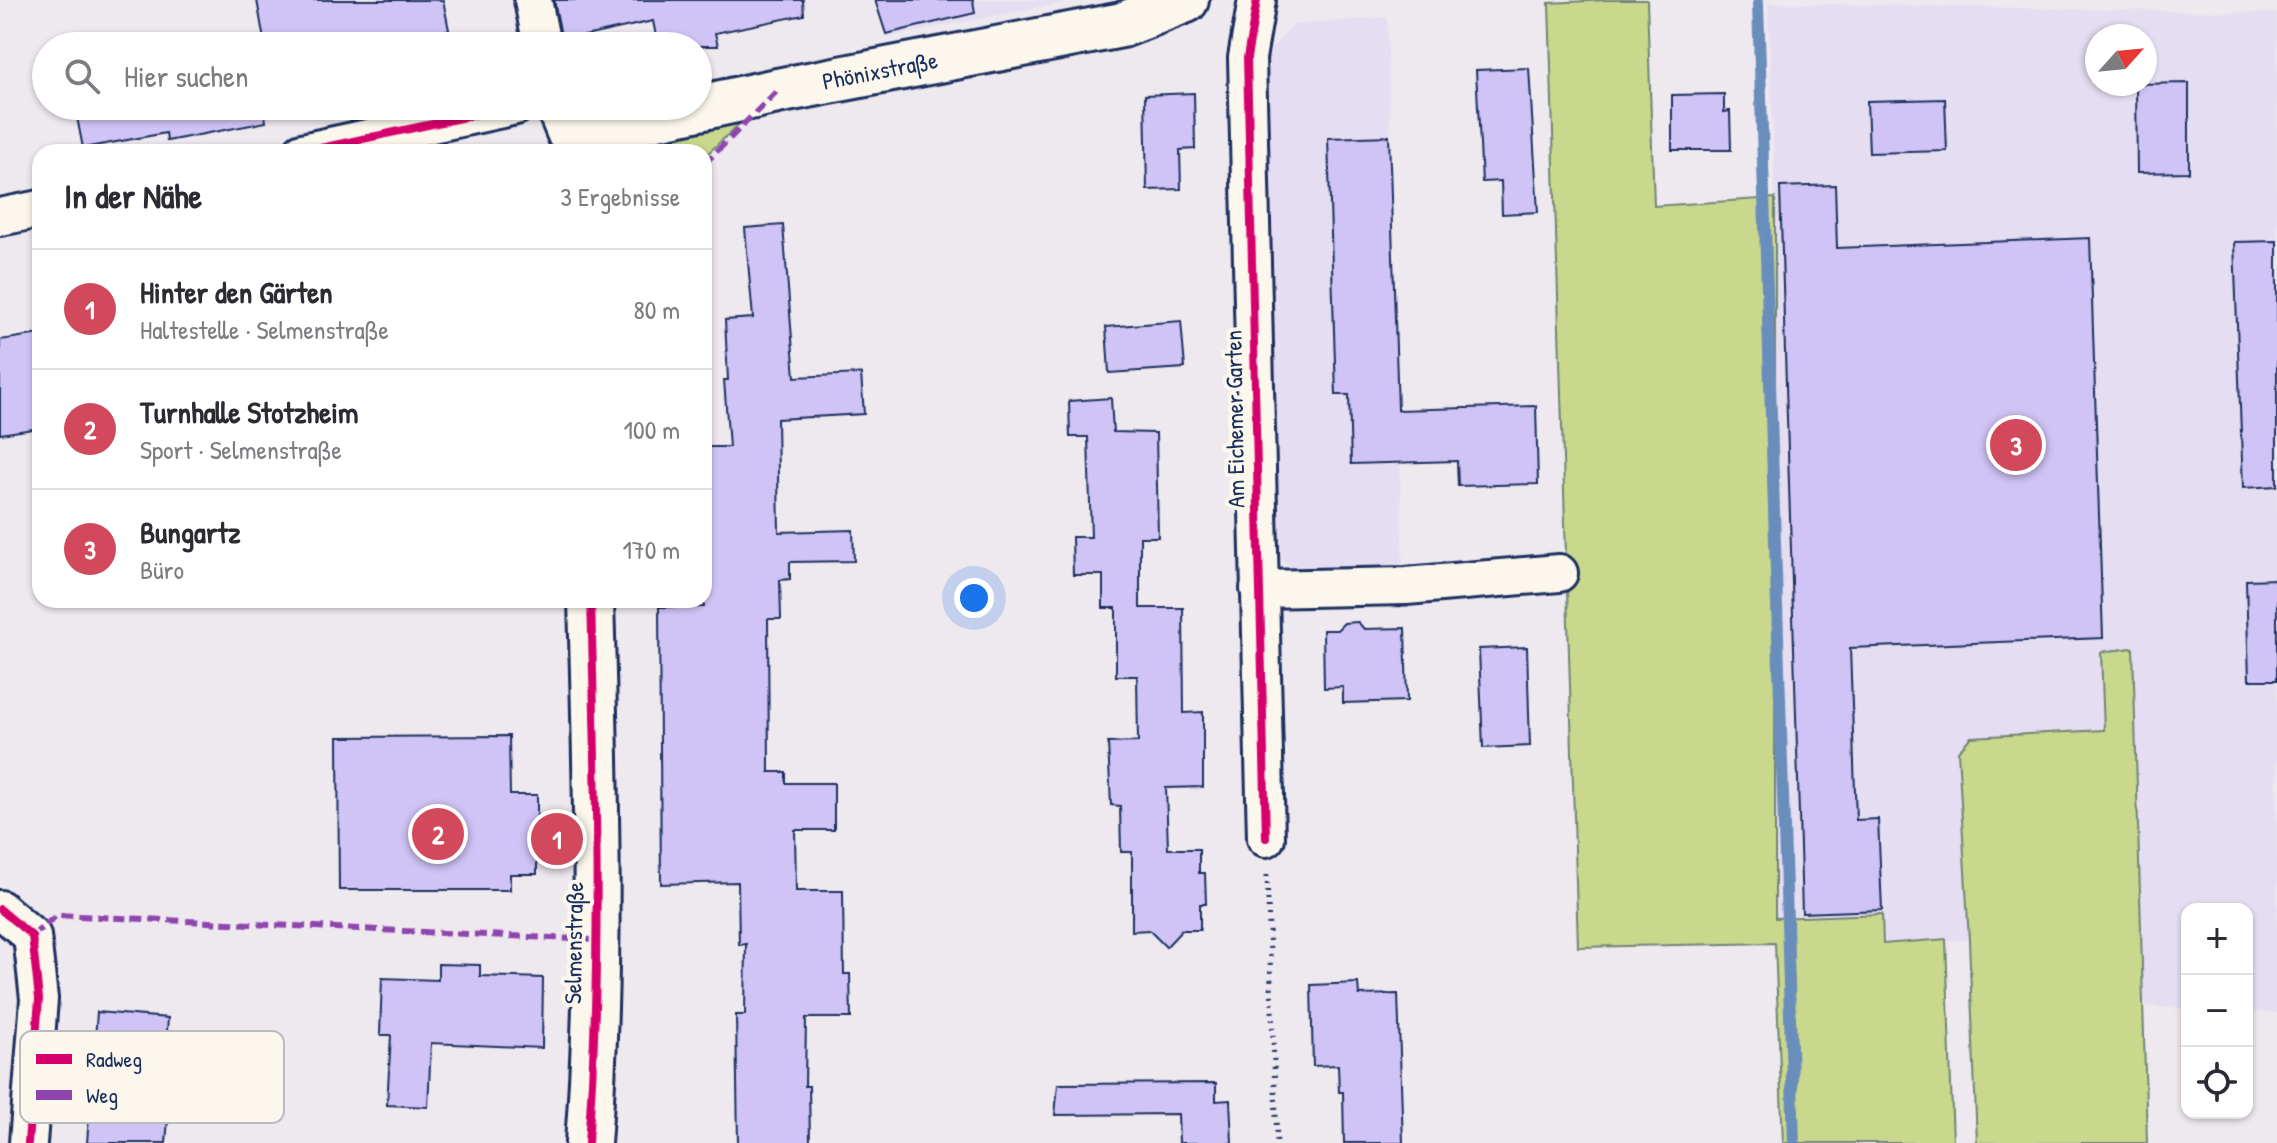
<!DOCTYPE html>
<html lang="de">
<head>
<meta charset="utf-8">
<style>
  body { margin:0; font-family:"Patrick Hand",sans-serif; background:#f7f7f7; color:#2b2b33 }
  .controls { position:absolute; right:24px; bottom:24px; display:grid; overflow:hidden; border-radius:16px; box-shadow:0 2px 6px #0004 }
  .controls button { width:72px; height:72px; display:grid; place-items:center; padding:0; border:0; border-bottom:2px solid #e1e1e2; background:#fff; color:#2b2b33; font:40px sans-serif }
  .compass { position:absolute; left:2085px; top:24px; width:72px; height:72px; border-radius:50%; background:#fff; box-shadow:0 2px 6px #0004; rotate:63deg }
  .you { position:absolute; left:974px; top:598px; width:28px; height:28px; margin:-20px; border:6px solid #fff; border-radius:50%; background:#1a73e8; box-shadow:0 0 0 12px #1a73e833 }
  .badge { display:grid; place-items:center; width:52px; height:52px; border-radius:50%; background:#d1495b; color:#fff; font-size:26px; font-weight:700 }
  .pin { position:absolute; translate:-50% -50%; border:4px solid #fff; box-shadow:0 2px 8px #0006 }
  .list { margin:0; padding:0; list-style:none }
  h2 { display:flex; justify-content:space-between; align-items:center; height:104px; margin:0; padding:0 32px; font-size:34px }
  h2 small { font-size:26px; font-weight:400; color:#7c7c81 }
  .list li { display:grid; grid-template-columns:52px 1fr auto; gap:24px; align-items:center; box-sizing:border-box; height:120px; padding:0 32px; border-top:2px solid #e1e1e2 }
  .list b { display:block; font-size:30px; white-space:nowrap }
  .list p { margin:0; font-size:26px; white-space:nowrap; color:#7c7c81 }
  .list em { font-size:26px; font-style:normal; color:#7c7c81 }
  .icon { flex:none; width:44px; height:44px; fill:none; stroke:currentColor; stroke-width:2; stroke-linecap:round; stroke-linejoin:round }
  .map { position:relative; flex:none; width:2277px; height:1143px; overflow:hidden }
  .search { position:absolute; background:#fff; box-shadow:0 2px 6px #0004; left:32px; top:32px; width:680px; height:88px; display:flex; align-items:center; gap:20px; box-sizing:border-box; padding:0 28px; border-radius:44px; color:#7c7c81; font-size:30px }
  .panel { position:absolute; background:#fff; box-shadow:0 2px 6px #0004; left:32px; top:144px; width:680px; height:464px; border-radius:24px }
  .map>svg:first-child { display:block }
  .built { fill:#e5ddf1; fill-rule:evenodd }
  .green { fill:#c9d88c; stroke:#728475; stroke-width:2 }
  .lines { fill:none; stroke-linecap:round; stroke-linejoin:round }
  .stream { stroke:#6a8ebc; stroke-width:12 }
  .building { fill:#d0c4f6; stroke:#1b2f5e; stroke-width:2 }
  .minor-casing { stroke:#1b2f5e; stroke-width:42 }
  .secondary-casing { stroke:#1b2f5e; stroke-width:50 }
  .path { stroke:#1b2f5e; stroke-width:5; stroke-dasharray:2 6; stroke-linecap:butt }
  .minor { stroke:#fbf7ec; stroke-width:36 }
  .secondary { stroke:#fbf7ec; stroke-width:44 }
  .quiet { stroke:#8e44ad; stroke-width:6; stroke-dasharray:12 6; stroke-linecap:butt }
  .cycleway-casing { stroke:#fbf7ec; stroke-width:13 }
  .cycleway { stroke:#d6006c; stroke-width:8 }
  .labels { text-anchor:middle; stroke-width:8; stroke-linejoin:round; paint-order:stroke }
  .street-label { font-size:24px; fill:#1b2f5e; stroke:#fbf7ec }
  .key { fill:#fbf7ec; stroke:#b8bbc1; stroke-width:2 }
  .key-label { font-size:22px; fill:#1b2f5e }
</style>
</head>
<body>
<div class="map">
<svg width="2277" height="1143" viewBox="0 0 2277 1143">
  <rect width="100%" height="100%" fill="#eee8ef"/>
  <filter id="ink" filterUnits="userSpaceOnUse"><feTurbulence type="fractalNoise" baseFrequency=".0125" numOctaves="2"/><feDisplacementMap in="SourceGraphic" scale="16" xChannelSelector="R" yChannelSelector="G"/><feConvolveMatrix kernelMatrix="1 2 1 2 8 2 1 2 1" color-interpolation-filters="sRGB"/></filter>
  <g filter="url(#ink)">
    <g class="built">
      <path d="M875,0H1075L887,37Z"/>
      <path d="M1768,3L2277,13V1013L2247,1011V909H2187V1008L2142,1006L2133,648L2101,652L2105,730L1972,737L1959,751L1969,940L1883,944L1881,914L1775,918V198ZM2097,36H2145V84H2097Z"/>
      <path d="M1387,17L1403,571L1297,574L1276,553L1263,58L1293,25Z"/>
    </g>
    <g class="green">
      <path d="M1607,0H1647L1654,206L1775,198V918L1882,914L1883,944L1946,939L1953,1143H1783L1775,943L1578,947L1549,3Z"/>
      <path d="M748,116L704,157V152H619L655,138Z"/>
      <path d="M2133,648L2147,1143H1977L1969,940L1958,751L1971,737L2104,730L2101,652Z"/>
    </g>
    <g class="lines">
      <path class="stream" d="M1758,4L1794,1143"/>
    </g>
    <g class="building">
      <path d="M257,0H443L449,30L366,46H265Z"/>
      <path d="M554,0H803L804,15L715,33L718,46H658L653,21L562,41Z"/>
      <path d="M875,0H973L975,13L886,34Z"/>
      <path d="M1529,68L1538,212L1502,214L1501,181L1482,182L1476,70Z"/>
      <path d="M2189,83V172L2137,173L2136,84Z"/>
      <path d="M1194,93L1195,149L1180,150L1181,189L1147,190L1145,95Z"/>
      <path d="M1724,94V112L1730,111L1731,150H1672V95Z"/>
      <path d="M1945,99L1947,151L1869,153L1867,101Z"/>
      <path d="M111,106H264L266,122L167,141L166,133L83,148L76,112Z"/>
      <path d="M1389,136L1398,410L1536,406L1538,484L1458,486L1457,461L1351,464L1349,395H1336L1328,138Z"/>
      <path d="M1835,185L1837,248L2090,238L2103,638L1850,648L1856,820L1878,819L1882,910L1802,913L1780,187Z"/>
      <path d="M783,225L795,377L861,374L864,414L777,419L779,532L853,530L854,561L790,562V579L780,580L781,619H768L769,772H786V783H834V830H795L796,891H843L844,974H850L851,1018H806L805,1086H809L810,1143H738L736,1015H745L746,944L739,945L738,882L661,884L659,607H704V447H729L724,380H728L725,320L753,318L745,228Z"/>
      <path d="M2277,241V486L2243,488L2234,242Z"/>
      <path d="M1181,321L1185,368L1109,373L1106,327Z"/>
      <path d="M40,334V428L0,434V340Z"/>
      <path d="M1111,398L1113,432L1156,433L1158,537H1140V608H1183L1184,713L1203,712V787L1166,788L1168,849H1199V873H1205L1206,904H1200V930H1182L1166,947L1149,930L1132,931V852H1121L1120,806L1111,805L1108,743L1138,742L1137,676H1116V608H1103V575H1073L1072,537H1091L1088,437H1070L1069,401Z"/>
      <path d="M2277,579V680H2249L2246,580Z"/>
      <path d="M1358,622L1364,629L1405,628L1407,701L1343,703V687L1324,688L1323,630H1337L1344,623Z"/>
      <path d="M1527,647L1530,746L1483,748L1479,649Z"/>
      <path d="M509,736L510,795H537V874H510V890H339L338,737Z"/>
      <path d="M438,964L480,965V976L543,978L542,1048L431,1043L428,1107L387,1105L391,1035H380L382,978L438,980Z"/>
      <path d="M1358,983L1359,995L1398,994L1403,1143H1344L1343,1092H1339L1338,1065L1313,1066L1311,985Z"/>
      <path d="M97,1012L168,1018L165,1057L198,1060L195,1096L170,1095L166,1143H87Z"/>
      <path d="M1216,1083V1101L1230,1100L1232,1143H1179L1178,1114L1055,1115L1058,1084Z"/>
    </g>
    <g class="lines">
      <defs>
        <g id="minor">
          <path d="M533,0L542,46"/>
          <path d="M1257,0L1247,58L1266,838"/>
          <path d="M554,106L566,135L577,149"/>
          <path d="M302,152L516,106"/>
          <path d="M0,217L40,209"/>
          <path d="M1259,589L1406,586L1559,573"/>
          <path d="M0,909L32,936L39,999L28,1143"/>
        </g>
        <g id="secondary">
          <path d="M576,152L591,137L634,122L777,91L1122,25L1186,0"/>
          <path d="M588,1143C602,963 596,780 591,600"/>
        </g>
      </defs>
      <use href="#minor" class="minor-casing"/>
      <use href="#secondary" class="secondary-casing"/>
      <path class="path" d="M1267,875L1277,1143"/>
      <use href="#minor" class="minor"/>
      <use href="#secondary" class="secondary"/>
      <g class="quiet">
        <path d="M704,164L777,91"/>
        <path d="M32,936L57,915L595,940"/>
      </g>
      <defs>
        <g id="cycleway">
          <path d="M1257,0L1247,58L1266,838"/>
          <path d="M302,152L516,106"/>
          <path d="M0,909L32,936L39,999L28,1143"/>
          <path d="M588,1143C602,963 596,780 591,600"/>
        </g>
      </defs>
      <use href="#cycleway" class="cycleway-casing"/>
      <use href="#cycleway" class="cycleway"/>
    </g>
  </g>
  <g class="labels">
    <g class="street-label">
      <text transform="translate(880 71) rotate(-11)" y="8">Phönixstraße</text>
      <text transform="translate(1235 419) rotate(-91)" y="8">Am Eichemer Garten</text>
      <text transform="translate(574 943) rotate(-89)" y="8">Selmenstraße</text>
    </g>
  </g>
  <rect x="20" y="1031" width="264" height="92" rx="12" class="key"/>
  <rect x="36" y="1054" width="36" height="10" fill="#d6006c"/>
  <rect x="36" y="1090" width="36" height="10" fill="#8e44ad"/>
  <g class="key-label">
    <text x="86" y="1067">Radweg</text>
    <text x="86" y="1103">Weg</text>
  </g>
</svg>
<div class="controls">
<button>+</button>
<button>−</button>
<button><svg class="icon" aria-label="locate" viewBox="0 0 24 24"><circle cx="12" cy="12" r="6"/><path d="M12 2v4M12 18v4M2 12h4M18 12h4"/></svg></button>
</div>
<svg class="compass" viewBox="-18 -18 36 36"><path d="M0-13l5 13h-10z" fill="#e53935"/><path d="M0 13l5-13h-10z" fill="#7c7c81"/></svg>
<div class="you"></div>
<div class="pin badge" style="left:557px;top:839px">1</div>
<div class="pin badge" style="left:438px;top:834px">2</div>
<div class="pin badge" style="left:2016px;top:445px">3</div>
<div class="search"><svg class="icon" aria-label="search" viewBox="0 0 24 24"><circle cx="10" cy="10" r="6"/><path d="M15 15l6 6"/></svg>Hier suchen</div>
<section class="panel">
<h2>In der Nähe<small>3 Ergebnisse</small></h2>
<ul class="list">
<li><span class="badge">1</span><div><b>Hinter den Gärten</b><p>Haltestelle · Selmenstraße</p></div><em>80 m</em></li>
<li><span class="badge">2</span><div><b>Turnhalle Stotzheim</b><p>Sport · Selmenstraße</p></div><em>100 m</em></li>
<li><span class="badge">3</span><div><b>Bungartz</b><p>Büro</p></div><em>170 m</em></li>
</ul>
</section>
</div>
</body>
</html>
